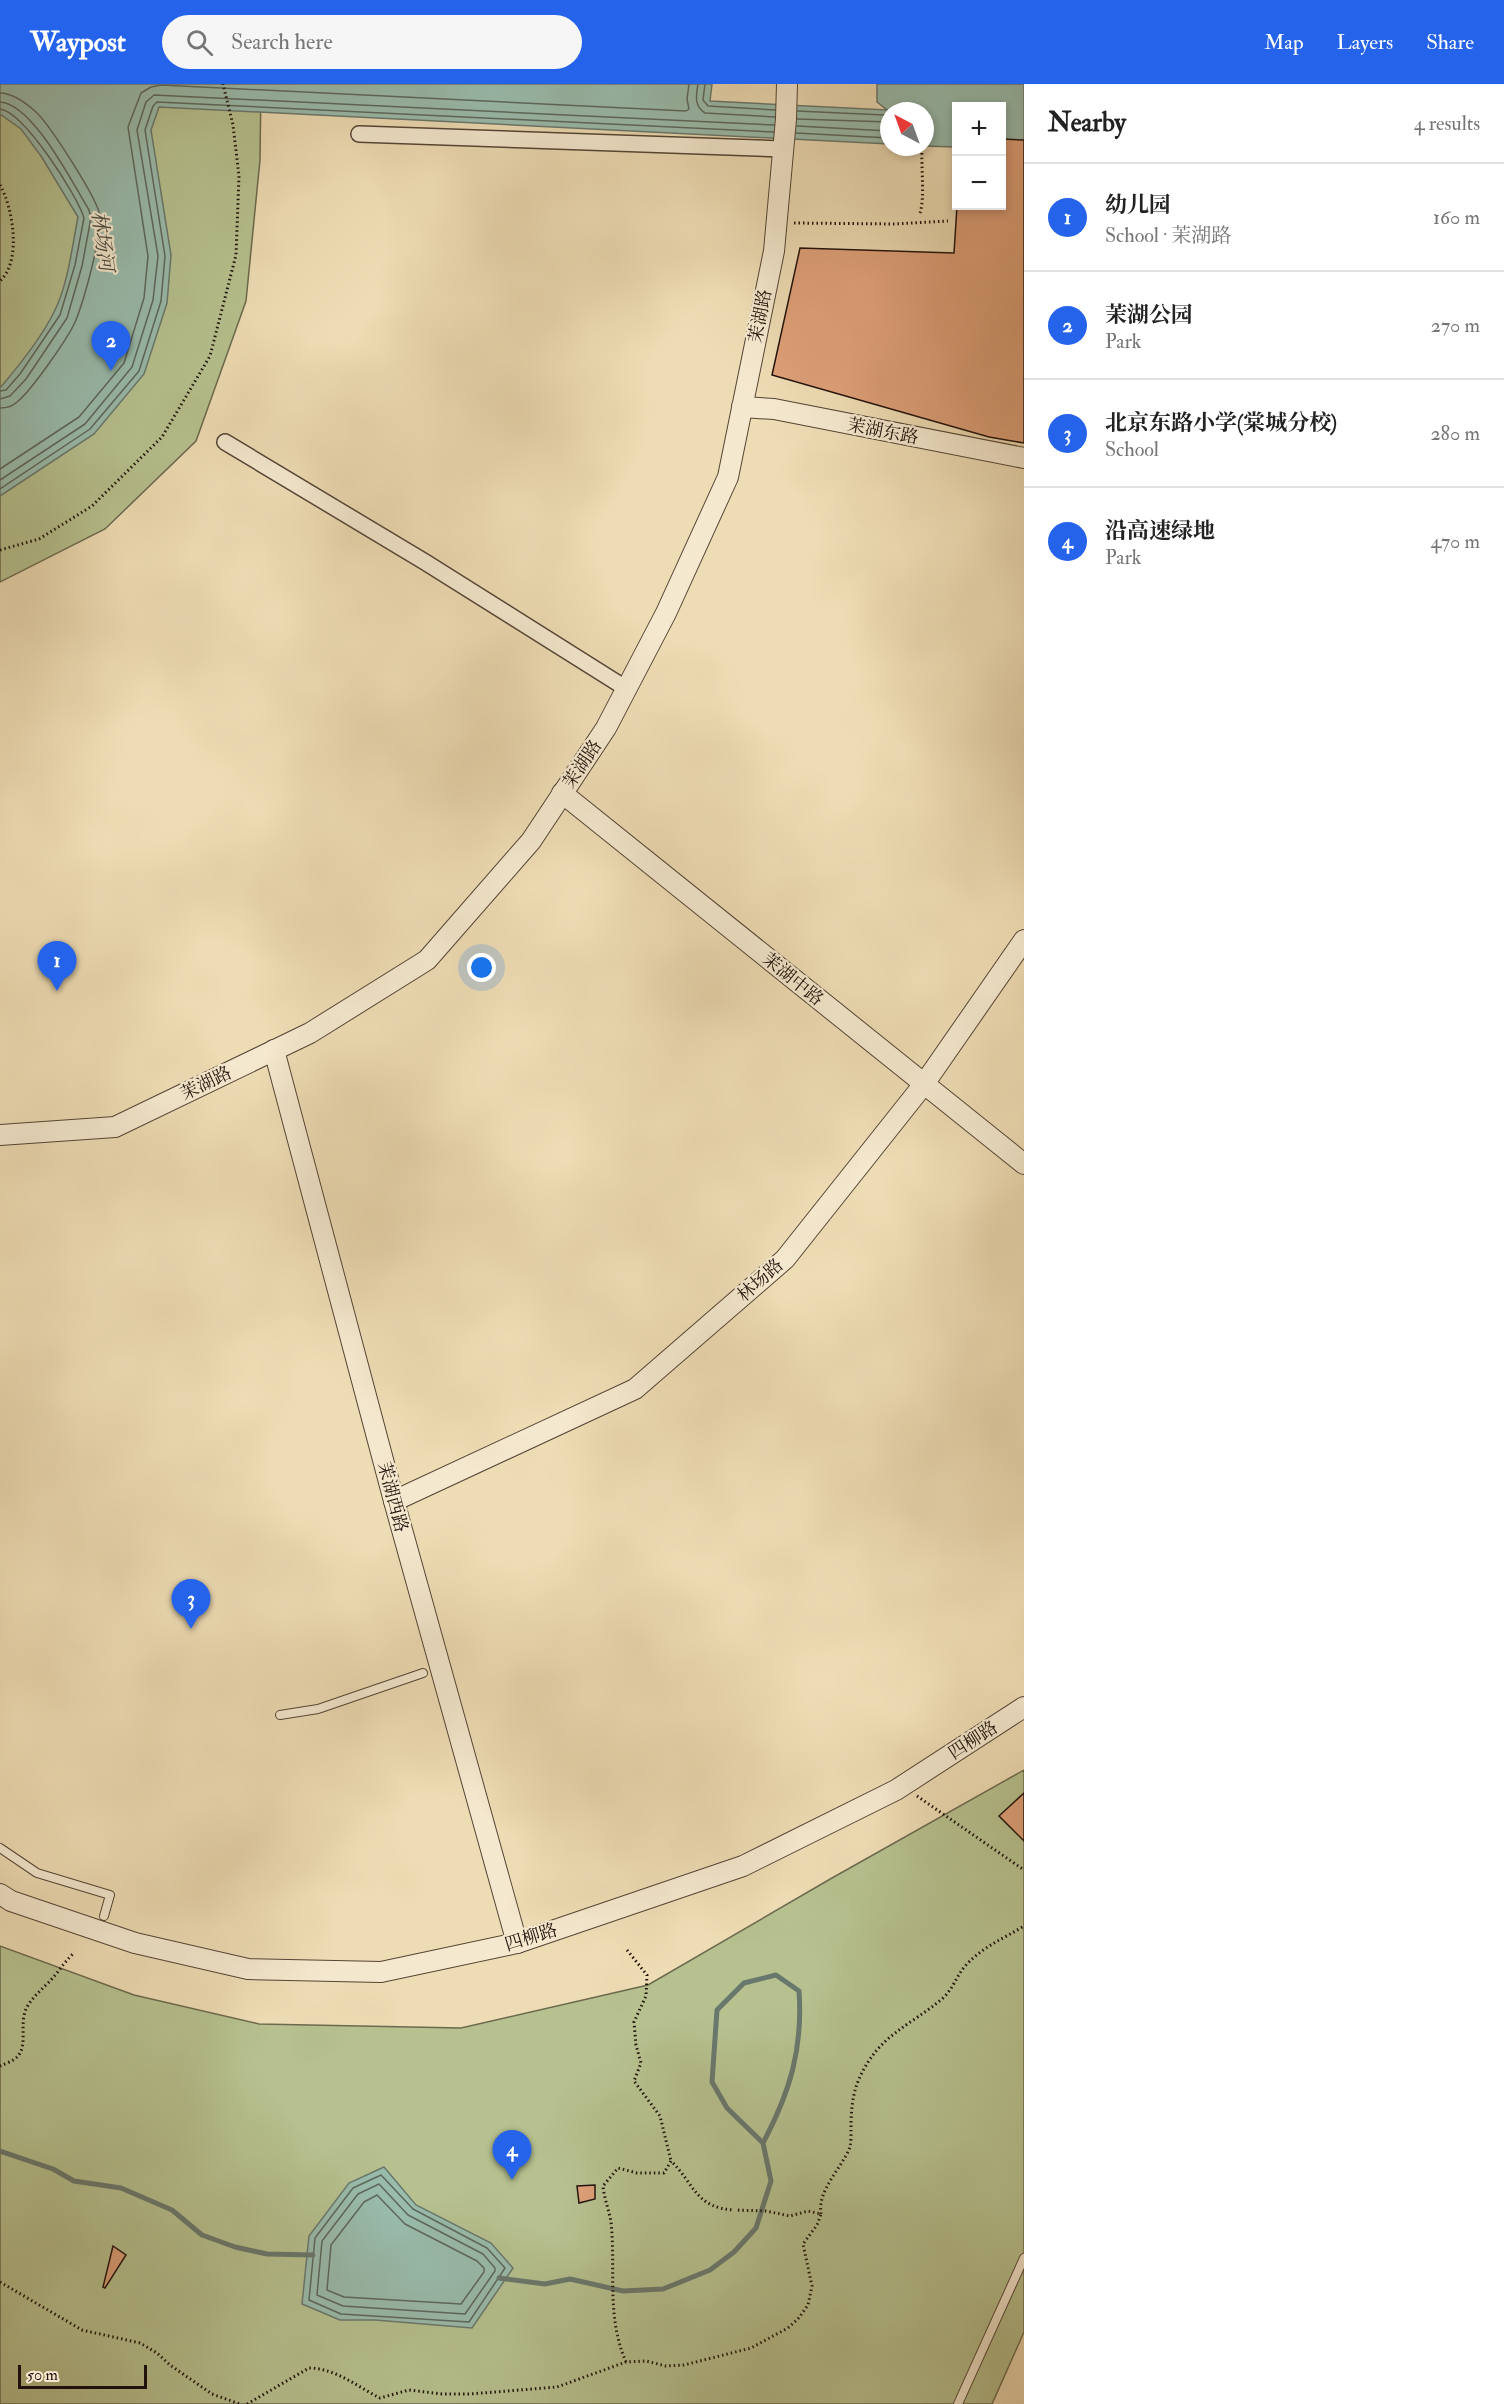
<!DOCTYPE html>
<html lang="en">
<head>
<meta charset="utf-8">
<style>
  body { margin:0; font-family:"IM FELL Double Pica","Noto Serif SC",serif; background:#f6f6f6; color:#222 }
  .controls { position:absolute; right:18px; top:18px; display:grid; overflow:hidden; border-radius:0px; box-shadow:0 3px 9px #0003 }
  .controls button { width:54px; height:54px; display:grid; place-items:center; padding:0; border:0; border-bottom:2px solid #e0e0e0; background:#fff; color:#222; font:30px sans-serif }
  .compass { position:absolute; left:880px; top:18px; width:54px; height:54px; border-radius:50%; background:#fff; box-shadow:0 3px 9px #0003; rotate:319deg }
  .scale { position:absolute; left:18px; bottom:15px; width:129px; box-sizing:border-box; padding-left:6px; border:3px solid #21130c; border-top:0; font-size:16px; line-height:21px; white-space:nowrap; color:#21130c; -webkit-text-stroke:4px #f4e8ce; paint-order:stroke }
  .you { position:absolute; left:482px; top:884px; width:21px; height:21px; margin:-15px; border:4px solid #fff; border-radius:50%; background:#1a73e8; box-shadow:0 0 0 9px #1a73e833 }
  .badge { display:grid; place-items:center; width:39px; height:39px; border-radius:50%; background:#2563eb; color:#fff; font-size:20px; font-weight:700 }
  .pin { position:absolute; translate:-50% -50px; filter:drop-shadow(0 2px 3px #0008) }
  .pin::after { content:''; position:absolute; top:32px; width:21px; height:18px; background:inherit; clip-path:polygon(0 0,100% 0,50% 100%) }
  .list { margin:0; padding:0; list-style:none }
  h2 { display:flex; justify-content:space-between; align-items:center; height:78px; margin:0; padding:0 24px; font-size:26px }
  h2 small { font-size:20px; font-weight:400; color:#767676 }
  .list li { display:grid; grid-template-columns:39px 1fr auto; gap:18px; align-items:center; box-sizing:border-box; height:108px; padding:0 24px; border-top:2px solid #e0e0e0 }
  .list b { display:block; font-size:22px; white-space:nowrap }
  .list p { margin:0; font-size:20px; white-space:nowrap; color:#767676 }
  .list em { font-size:20px; font-style:normal; color:#767676 }
  .icon { flex:none; width:33px; height:33px; fill:none; stroke:currentColor; stroke-width:2; stroke-linecap:round; stroke-linejoin:round }
  .map { position:relative; flex:none; width:1024px; height:2320px; overflow:hidden }
  header { display:flex; align-items:center; gap:36px; box-sizing:border-box; height:84px; padding:0 30px; background:#2563eb; color:#fff }
  header strong { font-size:28px }
  nav { display:flex; gap:33px; margin-inline-start:auto; font-size:21px }
  .search { width:420px; height:54px; background:#f6f6f6; display:flex; align-items:center; gap:15px; box-sizing:border-box; padding:0 21px; border-radius:33px; color:#767676; font-size:22px }
  main { display:flex }
  aside { flex:1; background:#fff }
  .map>svg:first-child { display:block }
  .green { fill:#b6c18f; stroke:#6c6a4e; stroke-width:1.5 }
  .water { fill:#99bcad; stroke:#69786d; stroke-width:1.5 }
  .lines { fill:none; stroke-linecap:round; stroke-linejoin:round }
  .shore { stroke:#5d685c; stroke-width:1.5 }
  .stream { stroke:#69786d; stroke-width:5 }
  .building { fill:#dea079; stroke:#21130c; stroke-width:1.5 }
  .service-casing { stroke:#544536; stroke-width:10 }
  .minor-casing { stroke:#544536; stroke-width:18 }
  .tertiary-casing { stroke:#544536; stroke-width:22 }
  .path { stroke:#21130c; stroke-width:3; stroke-dasharray:1.5 3; stroke-linecap:butt }
  .service { stroke:#f4e8ce; stroke-width:8 }
  .minor { stroke:#f4e8ce; stroke-width:15 }
  .tertiary { stroke:#f4e8ce; stroke-width:20 }
  .labels { text-anchor:middle; stroke-width:4.5; stroke-linejoin:round; paint-order:stroke }
  .street-label { font-size:18px; fill:#21130c; stroke:#f4e8ce }
  .water-label { font-size:20px; font-style:italic; fill:#4b4e44; stroke:#f4e8ce }
</style>
</head>
<body>
<header>
<strong>Waypost</strong>
<div class="search"><svg class="icon" aria-label="search" viewBox="0 0 24 24"><circle cx="10" cy="10" r="6"/><path d="M15 15l6 6"/></svg>Search here</div>
<nav><a>Map</a><a>Layers</a><a>Share</a></nav>
</header>
<main>
<div class="map">
<svg width="1024" height="2320" viewBox="0 0 1024 2320">
  <rect width="100%" height="100%" fill="#eedcb4"/>
  <filter id="stains"><feTurbulence type="fractalNoise" baseFrequency=".00333" numOctaves="4"/><feColorMatrix values="0 0 0 0 .2 0 0 0 0 .09 0 0 0 0 .02 0 0 0 .5 -.17"/></filter>
  <radialGradient id="worn" r=".72"><stop offset=".6" stop-color="#630" stop-opacity="0"/><stop offset="1" stop-color="#630" stop-opacity=".3"/></radialGradient>
  <g class="green">
    <path d="M0,0H261L260,76L246,217L196,357L105,445L0,498Z"/>
    <path d="M1024,1686V2248L992,2320H0V1862L134,1911L259,1940L461,1944L648,1901L832,1794Z"/>
  </g>
  <g class="water">
    <path d="M0,0H712L710,17L887,26L877,18V0H1024V65H1002V22H956V63L925,62V27H889V60L159,23L151,46L171,171L167,219L144,290L94,350L0,412V304C17,284 43,251 54,228C68,201 72,163 78,133L41,72L21,45L0,30Z"/>
    <path d="M384,2083L416,2121L491,2159L513,2184L472,2244L375,2236H340L302,2220L309,2152L349,2099Z"/>
  </g>
  <g class="lines">
    <g class="shore">
      <path d="M698,0C696,12 694,22 705,29L775,33"/>
      <path d="M705,0L703,16L708,22L775,26"/>
      <path d="M0,9C13,9 26,19 36,28C49,40 100,118 100,133C100,158 85,213 76,236C69,253 31,307 17,318C12,323 6,324 0,324"/>
      <path d="M0,18C33,20 73,100 89,126L91,134L82,182L67,234L26,295L10,312L0,315"/>
      <path d="M0,25C24,28 77,111 84,134L75,181L60,231L20,290L6,306L0,307"/>
      <path d="M797,27L884,31L889,29"/>
      <path d="M797,35L889,38"/>
      <path d="M797,42L889,47"/>
      <path d="M796,49L889,54"/>
      <path d="M0,385L79,333L124,279L144,214L148,172L128,43L141,9L151,3L161,1L686,27L689,25L687,15L689,0"/>
      <path d="M0,396L85,340L132,283L153,216L158,172L137,46L146,18L154,11L774,41"/>
      <path d="M0,405L90,345L139,287L161,217L165,172L145,46L153,22L157,18L774,48"/>
      <path d="M381,2091L413,2125L487,2164L505,2184L469,2238L341,2230L309,2216L315,2154L353,2104Z"/>
      <path d="M379,2100L408,2131L483,2170L495,2184V2187L465,2230L343,2222L317,2211L322,2157L358,2110Z"/>
      <path d="M377,2111L405,2140L477,2177L484,2184V2188L461,2220L344,2213L327,2206L331,2161L364,2118Z"/>
    </g>
    <g class="stream">
      <path d="M0,2067L53,2085L74,2097L121,2104L172,2126L202,2151L235,2163L267,2170L313,2171"/>
      <path d="M499,2194L545,2200L570,2195L623,2207L663,2205L710,2186L734,2168L756,2144L771,2097L763,2059L727,2024L712,1998L717,1926L744,1899L776,1891L799,1907C803,1965 790,2008 763,2059"/>
    </g>
  </g>
  <g class="building">
    <path d="M1002,55L1024,56V359L989,353L772,291L800,164L954,169L957,122H1002Z"/>
    <path d="M1024,1709V1757L999,1732Z"/>
    <path d="M595,2101V2115L579,2119L577,2102Z"/>
    <path d="M113,2162L126,2171L105,2204L103,2203Z"/>
  </g>
  <g class="lines">
    <defs>
      <g id="service">
        <path d="M280,1631L318,1625L423,1589"/>
        <path d="M0,1764L37,1789L110,1811L104,1832"/>
        <path d="M958,2320L1024,2174"/>
      </g>
      <g id="minor">
        <path d="M359,50L783,65"/>
        <path d="M225,358L425,478L627,605"/>
      </g>
      <g id="tertiary">
        <path d="M742,323L774,325L1024,374"/>
        <path d="M562,709L1024,1080"/>
        <path d="M274,966L394,1417L517,1859"/>
        <path d="M0,1051L115,1043L310,949L427,876L531,757L606,644L666,529L728,393L774,167L786,35L787,0"/>
        <path d="M394,1417L635,1305L785,1175L924,1000L1024,856"/>
        <path d="M0,1810L11,1817L135,1859L248,1885L381,1888L517,1859L743,1782L896,1706L1024,1623"/>
      </g>
    </defs>
    <use href="#service" class="service-casing"/>
    <use href="#minor" class="minor-casing"/>
    <use href="#tertiary" class="tertiary-casing"/>
    <g class="path">
      <path d="M0,101C13,124 22,177 0,197"/>
      <path d="M920,129C925,114 921,83 922,65"/>
      <path d="M794,139L895,140L948,137"/>
      <path d="M0,466L39,455L92,422L162,353L210,272L236,171L239,92L233,41L223,0"/>
      <path d="M917,1712L1024,1786"/>
      <path d="M627,1866L647,1891L646,1912L634,1938L636,1961L641,1979L634,1997L660,2032L671,2077"/>
      <path d="M0,1982C5,1980 13,1977 17,1973C29,1961 18,1940 27,1923C33,1913 41,1906 49,1898C58,1889 64,1878 74,1869"/>
      <path d="M821,2130C817,2106 842,2084 850,2063C851,2058 851,2051 851,2045C851,2028 852,2011 859,1995C879,1950 909,1943 943,1914C954,1904 957,1890 967,1880C984,1862 1003,1855 1024,1842"/>
      <path d="M0,2198L82,2246L140,2259L157,2269L170,2281L212,2310L240,2320"/>
      <path d="M626,2278C606,2232 616,2186 611,2138C609,2126 604,2114 603,2102L618,2084L637,2089H664L671,2077C694,2099 695,2124 734,2126"/>
      <path d="M247,2320L309,2284C335,2284 358,2303 380,2314L409,2306L442,2310H470L557,2303L626,2278L646,2277L666,2282L684,2281L751,2264L788,2244L798,2235L808,2221L812,2202L803,2160L817,2141L821,2130L808,2127L790,2132L766,2127L735,2126"/>
    </g>
    <use href="#service" class="service"/>
    <use href="#minor" class="minor"/>
    <use href="#tertiary" class="tertiary"/>
  </g>
  <g class="labels">
    <g class="street-label">
      <text transform="translate(760 232) rotate(-79)" y="6">茉湖路</text>
      <text transform="translate(883 347) rotate(11)" y="6">茉湖东路</text>
      <text transform="translate(582 680) rotate(-56)" y="6">茉湖路</text>
      <text transform="translate(793 895) rotate(39)" y="6">茉湖中路</text>
      <text transform="translate(206 999) rotate(-26)" y="6">茉湖路</text>
      <text transform="translate(760 1196) rotate(-42)" y="6">林场路</text>
      <text transform="translate(393 1413) rotate(75)" y="6">茉湖西路</text>
      <text transform="translate(973 1656) rotate(-33)" y="6">四柳路</text>
      <text transform="translate(531 1853) rotate(-17)" y="6">四柳路</text>
    </g>
    <g class="water-label">
      <text transform="translate(103 157) rotate(82)" y="7">林场河</text>
    </g>
  </g>
  <rect width="100%" height="100%" filter="url(#stains)"/>
  <rect width="100%" height="100%" fill="url(#worn)"/>
</svg>
<div class="controls">
<button>+</button>
<button>−</button>
</div>
<svg class="compass" viewBox="-18 -18 36 36"><path d="M0-13l5 13h-10z" fill="#e53935"/><path d="M0 13l5-13h-10z" fill="#767676"/></svg>
<div class="scale">50 m</div>
<div class="you"></div>
<div class="pin badge" style="left:57px;top:907px">1</div>
<div class="pin badge" style="left:111px;top:287px">2</div>
<div class="pin badge" style="left:191px;top:1545px">3</div>
<div class="pin badge" style="left:512px;top:2096px">4</div>
</div>
<aside>
<h2>Nearby<small>4 results</small></h2>
<ul class="list">
<li><span class="badge">1</span><div><b>幼儿园</b><p>School · 茉湖路</p></div><em>160 m</em></li>
<li><span class="badge">2</span><div><b>茉湖公园</b><p>Park</p></div><em>270 m</em></li>
<li><span class="badge">3</span><div><b>北京东路小学(棠城分校)</b><p>School</p></div><em>280 m</em></li>
<li><span class="badge">4</span><div><b>沿高速绿地</b><p>Park</p></div><em>470 m</em></li>
</ul>
</aside>
</main>
</body>
</html>
